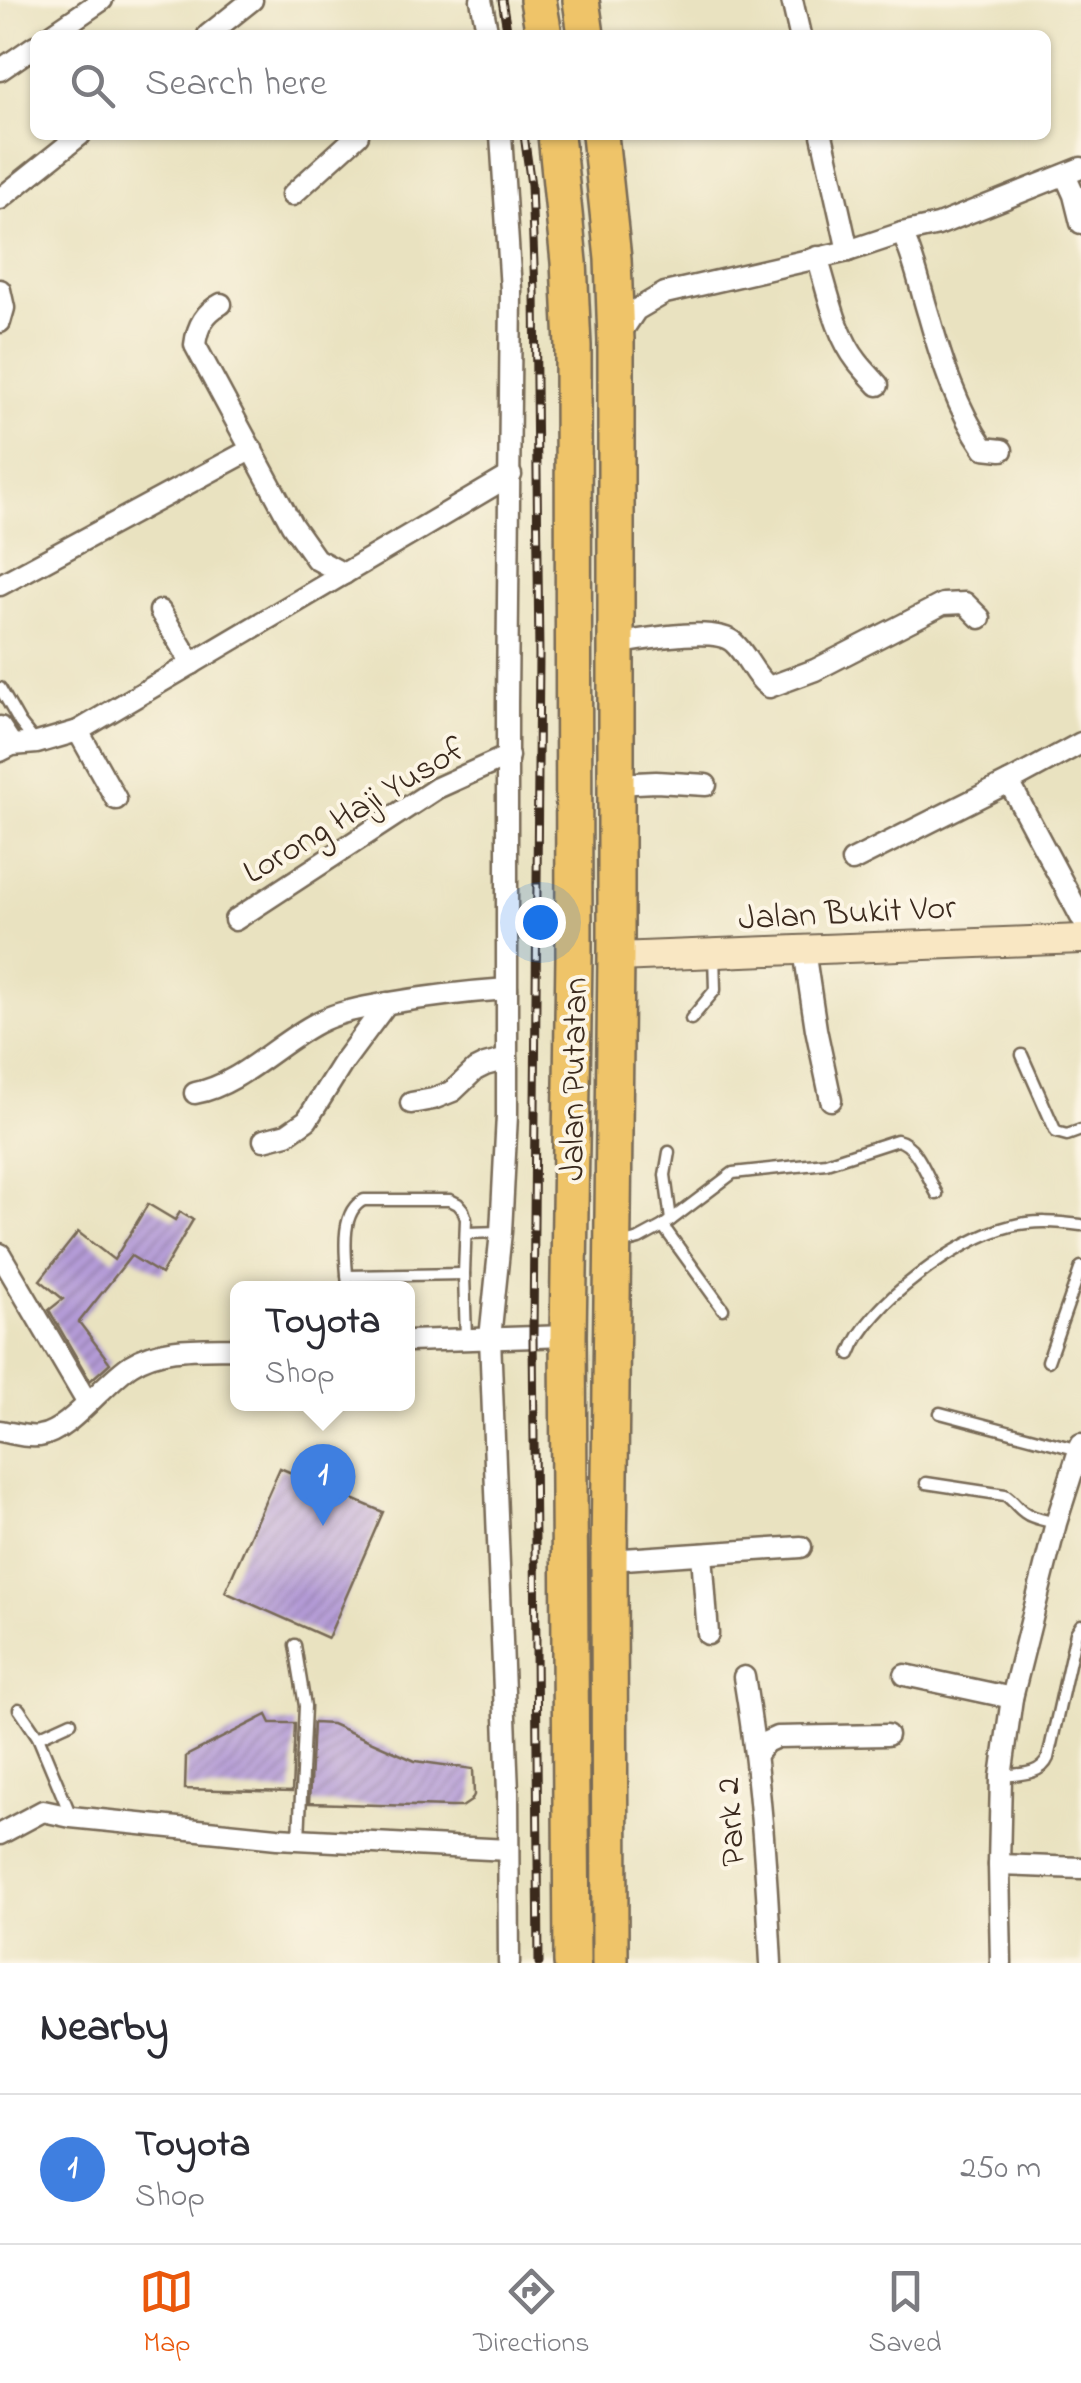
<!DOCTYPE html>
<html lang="en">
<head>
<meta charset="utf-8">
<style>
  body { margin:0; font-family:"Indie Flower",sans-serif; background:#f2f2f3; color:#2b2b33 }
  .you { position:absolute; left:540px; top:922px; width:35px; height:35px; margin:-25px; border:8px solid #fff; border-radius:50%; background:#1a73e8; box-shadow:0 0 0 15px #1a73e833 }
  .badge { display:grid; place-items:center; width:65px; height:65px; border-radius:50%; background:#ea580c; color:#fff; font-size:32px; font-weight:700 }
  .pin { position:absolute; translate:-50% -82px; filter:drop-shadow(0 2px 5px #0008) }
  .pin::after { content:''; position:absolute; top:52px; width:35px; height:30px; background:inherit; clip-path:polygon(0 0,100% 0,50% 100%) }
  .popup { position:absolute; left:230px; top:1281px; width:185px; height:130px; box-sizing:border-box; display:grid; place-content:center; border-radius:15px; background:#fff; filter:drop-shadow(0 2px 8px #0005); font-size:32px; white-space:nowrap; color:#7c7c81 }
  .popup b { font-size:38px; color:#2b2b33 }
  .popup::after { content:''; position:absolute; left:50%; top:100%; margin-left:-20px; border:20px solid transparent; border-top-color:#fff }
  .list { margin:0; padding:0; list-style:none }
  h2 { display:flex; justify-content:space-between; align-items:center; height:130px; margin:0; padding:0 40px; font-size:42px }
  h2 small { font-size:32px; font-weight:400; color:#7c7c81 }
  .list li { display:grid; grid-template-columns:65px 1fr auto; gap:30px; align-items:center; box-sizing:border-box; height:150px; padding:0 40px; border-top:2px solid #e1e1e2 }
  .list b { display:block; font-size:38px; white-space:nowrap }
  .list p { margin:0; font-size:32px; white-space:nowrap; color:#7c7c81 }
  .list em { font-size:32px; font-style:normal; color:#7c7c81 }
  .icon { flex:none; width:55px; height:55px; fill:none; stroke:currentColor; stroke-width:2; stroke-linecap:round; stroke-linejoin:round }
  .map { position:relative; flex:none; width:1081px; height:1963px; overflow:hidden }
  .search { position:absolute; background:#fff; box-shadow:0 2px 8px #0004; left:30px; right:30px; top:30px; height:110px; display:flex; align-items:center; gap:25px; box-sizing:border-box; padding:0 35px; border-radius:15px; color:#7c7c81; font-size:38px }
  .sheet { height:280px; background:#fff }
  nav { display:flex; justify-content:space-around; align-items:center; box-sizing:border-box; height:140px; border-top:2px solid #e1e1e2; background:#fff; font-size:28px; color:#7c7c81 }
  nav a { display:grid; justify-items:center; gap:5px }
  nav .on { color:#ea580c }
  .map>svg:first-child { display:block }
  .building { fill:url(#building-hatch) }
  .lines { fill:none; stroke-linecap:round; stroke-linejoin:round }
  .lane-casing { stroke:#786a57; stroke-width:15 }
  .street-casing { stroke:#786a57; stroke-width:25 }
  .secondary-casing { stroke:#786a57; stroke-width:32 }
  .highway-casing { stroke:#786a57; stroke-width:40 }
  .lane { stroke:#fff; stroke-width:10 }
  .street { stroke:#fff; stroke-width:20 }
  .secondary { stroke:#f9e7c3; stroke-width:28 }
  .highway { stroke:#efc469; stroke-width:35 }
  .rail-casing { stroke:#3b2a1e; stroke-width:9 }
  .rail { stroke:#fcf5e5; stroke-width:5; stroke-dasharray:15; stroke-linecap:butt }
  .labels { text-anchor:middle; stroke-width:8; stroke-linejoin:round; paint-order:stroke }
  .street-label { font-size:35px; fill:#3b2a1e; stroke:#fcf5e5 }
</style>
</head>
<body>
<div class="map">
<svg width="1081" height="1963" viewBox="0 0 1081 1963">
  <defs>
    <pattern id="building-hatch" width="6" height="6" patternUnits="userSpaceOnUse" patternTransform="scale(2.5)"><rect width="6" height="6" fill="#b49bd7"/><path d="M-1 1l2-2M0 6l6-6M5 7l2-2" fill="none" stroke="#947fae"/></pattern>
  </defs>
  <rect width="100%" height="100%" fill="#fcf5e5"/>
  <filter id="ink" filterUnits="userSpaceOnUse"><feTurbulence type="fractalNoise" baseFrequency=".01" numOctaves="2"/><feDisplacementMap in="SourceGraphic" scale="20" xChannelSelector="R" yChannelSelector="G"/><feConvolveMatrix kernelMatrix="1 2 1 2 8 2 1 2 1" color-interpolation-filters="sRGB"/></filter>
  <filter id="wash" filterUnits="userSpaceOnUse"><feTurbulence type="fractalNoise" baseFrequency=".0048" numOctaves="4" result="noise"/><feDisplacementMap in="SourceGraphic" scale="40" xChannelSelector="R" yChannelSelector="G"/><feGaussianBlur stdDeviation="2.25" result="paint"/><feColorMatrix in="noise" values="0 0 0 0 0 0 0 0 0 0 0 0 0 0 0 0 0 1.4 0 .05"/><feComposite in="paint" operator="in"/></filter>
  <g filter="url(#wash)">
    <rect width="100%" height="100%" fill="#e9e2c0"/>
    <g id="blocks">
      <g class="building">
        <path d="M148,1204L175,1220L180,1212L193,1220L161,1274L131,1256L79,1322L110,1363L90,1381L49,1310L63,1299L40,1280L78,1232L114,1260Z"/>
        <path d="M280,1468L383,1512L328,1638L225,1592Z"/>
        <path d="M267,1715L271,1723H295L292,1792L185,1789L186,1756Z"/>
        <path d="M313,1723L332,1724L415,1761L473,1769L474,1795L471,1801L462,1807H451L309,1803Z"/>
      </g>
    </g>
  </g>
  <g filter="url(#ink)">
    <use href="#blocks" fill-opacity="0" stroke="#786a57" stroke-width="2.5"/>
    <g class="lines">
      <defs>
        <g id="lane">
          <path d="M0,688L20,723L36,743"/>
          <path d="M691,1019L715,990L714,954"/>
          <path d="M1022,1055L1056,1132L1067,1135L1081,1130"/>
          <path d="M669,1152L665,1175L671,1220"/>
          <path d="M663,1226L723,1309"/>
          <path d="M467,1233L500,1232"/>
          <path d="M617,1245L639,1239L663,1226L733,1173L826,1163L897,1140C917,1144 927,1177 937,1194"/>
          <path d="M347,1276L464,1274"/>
          <path d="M348,1288C347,1263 337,1212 364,1200H450L458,1204L463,1210L466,1219L464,1274L466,1339"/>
          <path d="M850,1354C868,1303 960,1238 1011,1226C1034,1220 1058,1222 1081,1225"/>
          <path d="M1048,1361L1081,1267"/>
          <path d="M940,1413L1079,1450"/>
          <path d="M926,1483L1005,1495C1013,1500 1017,1507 1024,1512C1033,1519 1045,1520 1056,1523"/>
          <path d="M295,1645L305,1706L299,1839"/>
          <path d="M19,1709L38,1737L71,1816"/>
          <path d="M38,1737L71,1722"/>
          <path d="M1002,1776C1019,1774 1041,1775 1048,1758L1076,1633L1081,1625"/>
        </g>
        <g id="street">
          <path d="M481,0L488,35"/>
          <path d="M792,0L800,35"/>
          <path d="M51,35L102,0"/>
          <path d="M208,35L252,0"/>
          <path d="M0,70L35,46"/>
          <path d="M501,135L511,290L507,705V1115L501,1232L490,1338L508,1792L509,1963"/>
          <path d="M822,135L848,251"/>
          <path d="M1065,175L1074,195L1081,223"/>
          <path d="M292,195L358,135"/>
          <path d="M0,199L80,135"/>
          <path d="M902,233C915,259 920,288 929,316C942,362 957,409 984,448L1002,450"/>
          <path d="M817,257C828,291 835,333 857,361C863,369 871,377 878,385"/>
          <path d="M0,290L4,308L0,322"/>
          <path d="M221,304C204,313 197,327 195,345L292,525L316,559L344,574"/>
          <path d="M620,334L636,310L665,293L848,251L902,233L938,225L1081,168"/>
          <path d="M0,585L252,449"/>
          <path d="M160,611L192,664"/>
          <path d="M615,644C640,640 716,625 734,643C748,656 753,675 769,687L815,670L943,604L965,603L980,618"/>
          <path d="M0,727L12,745"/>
          <path d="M78,731L116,799"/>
          <path d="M0,751L12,745L37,743L78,731L511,475"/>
          <path d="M1009,782L1081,917"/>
          <path d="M615,784L656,782L706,785"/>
          <path d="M852,861L1009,782L1081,743"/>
          <path d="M235,920L437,788L508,756"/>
          <path d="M804,950L816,1029L831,1100"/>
          <path d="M195,1093C241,1085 281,1039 323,1020C342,1011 363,1008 383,1004C425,997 465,992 507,989"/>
          <path d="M411,1103L433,1099L453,1091L475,1070L485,1065L507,1059"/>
          <path d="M264,1140L287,1134L307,1120L344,1061L387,1003"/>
          <path d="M0,1254L87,1402"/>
          <path d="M408,1341L568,1336"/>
          <path d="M0,1431C12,1433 27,1438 39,1436C69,1432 103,1383 131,1365C163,1345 202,1349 238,1348"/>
          <path d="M702,1554L708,1634"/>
          <path d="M609,1560L801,1547"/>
          <path d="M905,1675L1012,1698"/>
          <path d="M744,1677C760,1771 766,1867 771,1963"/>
          <path d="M757,1753L766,1742L777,1737L887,1735"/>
          <path d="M0,1834L43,1811L71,1817L277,1838L508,1850"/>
          <path d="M999,1865L1081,1868"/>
          <path d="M1001,1963L999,1865L1001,1777L1012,1698L1056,1523L1081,1444"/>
        </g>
        <path id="secondary" d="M616,957L1081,939"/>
        <g id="highway">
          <path d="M538,0L544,35"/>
          <path d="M581,0L586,35"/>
          <path d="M556,135L569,262L573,346L574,956L568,1336L572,1963"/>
          <path d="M600,135L613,259L616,341V957L609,1560L610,1963"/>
        </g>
      </defs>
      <use href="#lane" class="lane-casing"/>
      <use href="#street" class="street-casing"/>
      <use href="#secondary" class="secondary-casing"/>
      <use href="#highway" class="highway-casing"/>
      <use href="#lane" class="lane"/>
      <use href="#street" class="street"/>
      <use href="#secondary" class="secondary"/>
      <use href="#highway" class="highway"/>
      <defs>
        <g id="rail">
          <path d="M502,0L508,35"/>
          <path d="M524,135L531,185L535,292L539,655L533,1336L539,1963"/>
        </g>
      </defs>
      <use href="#rail" class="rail-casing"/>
      <use href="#rail" class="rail"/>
    </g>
  </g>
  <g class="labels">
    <g class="street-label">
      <text transform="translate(353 809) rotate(-31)" y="12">Lorong Haji Yusof</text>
      <text transform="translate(847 911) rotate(-3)" y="12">Jalan Bukit Vor</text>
      <text transform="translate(572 1079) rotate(-89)" y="12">Jalan Putatan</text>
      <text transform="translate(729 1822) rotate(-94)" y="12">Park 2</text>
    </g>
  </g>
</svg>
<div class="you"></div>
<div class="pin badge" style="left:323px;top:1526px;background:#3f7fe0">1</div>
<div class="popup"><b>Toyota</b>Shop</div>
<div class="search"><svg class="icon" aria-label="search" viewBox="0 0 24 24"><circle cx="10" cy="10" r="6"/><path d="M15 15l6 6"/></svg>Search here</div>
</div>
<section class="sheet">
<h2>Nearby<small></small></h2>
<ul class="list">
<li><span class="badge" style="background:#3f7fe0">1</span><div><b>Toyota</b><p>Shop</p></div><em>250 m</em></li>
</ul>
</section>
<nav>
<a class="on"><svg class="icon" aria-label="map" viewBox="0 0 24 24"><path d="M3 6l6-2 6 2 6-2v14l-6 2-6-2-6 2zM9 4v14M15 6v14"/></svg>Map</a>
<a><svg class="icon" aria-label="directions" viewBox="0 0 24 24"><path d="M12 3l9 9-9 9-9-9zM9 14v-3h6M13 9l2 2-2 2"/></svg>Directions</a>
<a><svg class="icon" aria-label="saved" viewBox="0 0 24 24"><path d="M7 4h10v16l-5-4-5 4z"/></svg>Saved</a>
</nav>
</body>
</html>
